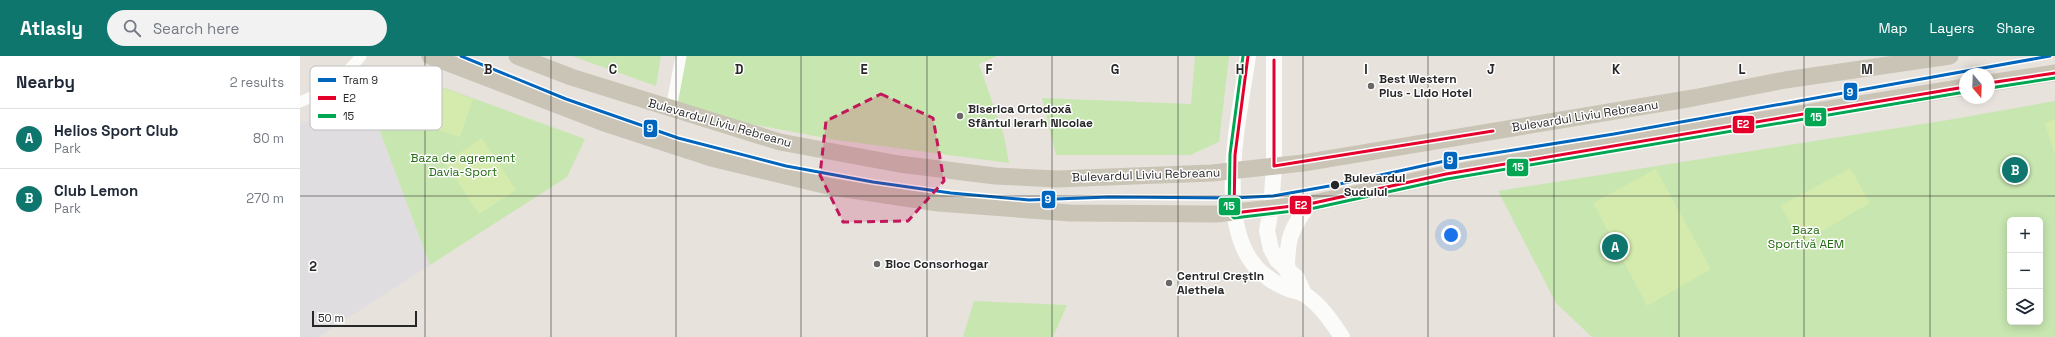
<!DOCTYPE html>
<html lang="en">
<head>
<meta charset="utf-8">
<style>
  body { margin:0; font-family:"Space Grotesk",sans-serif; background:#f2f2f3; color:#1f2937 }
  .controls { position:absolute; right:12px; bottom:12px; display:grid; overflow:hidden; border-radius:6px; box-shadow:0 2px 10px #0003 }
  .controls button { width:36px; height:36px; display:grid; place-items:center; padding:0; border:0; border-bottom:1px solid #e0e1e3; background:#fff; color:#1f2937; font:20px sans-serif }
  .compass { position:absolute; left:1659px; top:12px; width:36px; height:36px; border-radius:50%; background:#fff; box-shadow:0 2px 10px #0003; rotate:161deg }
  .scale { position:absolute; left:12px; bottom:10px; width:105px; box-sizing:border-box; padding-left:4px; border:2px solid #272727; border-top:0; font-size:11px; line-height:14px; white-space:nowrap; color:#272727; -webkit-text-stroke:3px #fff; paint-order:stroke }
  .you { position:absolute; left:1151px; top:179px; width:14px; height:14px; margin:-10px; border:3px solid #fff; border-radius:50%; background:#1a73e8; box-shadow:0 0 0 6px #1a73e833 }
  .badge { display:grid; place-items:center; width:26px; height:26px; border-radius:50%; background:#0f766e; color:#fff; font-size:13px; font-weight:700 }
  .pin { position:absolute; translate:-50% -50%; border:2px solid #fff; box-shadow:0 1px 4px #0006 }
  .list { margin:0; padding:0; list-style:none }
  h2 { display:flex; justify-content:space-between; align-items:center; height:52px; margin:0; padding:0 16px; font-size:17px }
  h2 small { font-size:13px; font-weight:400; color:#747a83 }
  .list li { display:grid; grid-template-columns:26px 1fr auto; gap:12px; align-items:center; box-sizing:border-box; height:60px; padding:0 16px; border-top:1px solid #e0e1e3 }
  .list b { display:block; font-size:15px; white-space:nowrap }
  .list p { margin:0; font-size:13px; white-space:nowrap; color:#747a83 }
  .list em { font-size:13px; font-style:normal; color:#747a83 }
  .icon { flex:none; width:22px; height:22px; fill:none; stroke:currentColor; stroke-width:2; stroke-linecap:round; stroke-linejoin:round }
  .map { position:relative; flex:none; width:1755px; height:281px; overflow:hidden }
  header { display:flex; align-items:center; gap:24px; box-sizing:border-box; height:56px; padding:0 20px; background:#0f766e; color:#fff }
  header strong { font-size:19px }
  nav { display:flex; gap:22px; margin-inline-start:auto; font-size:14px }
  .search { width:280px; height:36px; background:#f2f2f3; display:flex; align-items:center; gap:10px; box-sizing:border-box; padding:0 14px; border-radius:22px; color:#747a83; font-size:15px }
  main { display:flex }
  aside { flex:1; background:#fff }
  .map>svg:first-child { display:block }
  .industrial { fill:#e0dde0 }
  .green { fill:#c7e6b0; fill-rule:evenodd }
  .pitch { fill:#d4ebad }
  .lines { fill:none; stroke-linecap:round; stroke-linejoin:round }
  .street { stroke:#fbfbfa; stroke-width:11 }
  .secondary { stroke:#fbfbfa; stroke-width:16 }
  .primary { stroke:#cac4b6; stroke-width:17 }
  .bus-1-casing { stroke:#fff; stroke-width:6 }
  .bus-2-casing { stroke:#fff; stroke-width:6 }
  .bus-1 { stroke:#e4002b; stroke-width:3 }
  .bus-2 { stroke:#00a651; stroke-width:3 }
  .tram-1-casing { stroke:#fff; stroke-width:6 }
  .tram-1 { stroke:#0065bd; stroke-width:3 }
  .marked { fill:#c2185b; fill-opacity:0.2; stroke:#c2185b; stroke-width:3; stroke-dasharray:8 5; stroke-linejoin:round }
  .grid { fill:none; stroke:#272727; stroke-width:1; stroke-opacity:0.55 }
  .poi-dot { fill:#6a6866; stroke:#fff; stroke-width:1.5 }
  .stop-dot { fill:#272727; stroke:#fff; stroke-width:1.5 }
  .labels { text-anchor:middle; stroke-width:3; stroke-linejoin:round; paint-order:stroke }
  .poi-label { font-size:12px; font-weight:bold; fill:#272727; stroke:#fff; text-anchor:start }
  .street-label { font-size:12px; fill:#272727; stroke:#fff }
  .park-label { font-size:12px; fill:#246a12; stroke:#fff }
  .stop-label { font-size:12px; font-weight:bold; fill:#272727; stroke:#fff; text-anchor:start }
  .key { fill:#fff; stroke:#bebebe; stroke-width:1 }
  .key-label { font-size:11px; fill:#272727 }
  .grid-label { font-size:13px; text-anchor:middle; font-weight:bold; fill:#272727; stroke:#fff; stroke-width:3; stroke-linejoin:round; paint-order:stroke }
  .line-badge { stroke:#fff; stroke-width:1.5 }
  .badge-label { font-size:11px; text-anchor:middle; font-weight:bold; fill:#fff }
</style>
</head>
<body>
<header>
<strong>Atlasly</strong>
<div class="search"><svg class="icon" aria-label="search" viewBox="0 0 24 24"><circle cx="10" cy="10" r="6"/><path d="M15 15l6 6"/></svg>Search here</div>
<nav><a>Map</a><a>Layers</a><a>Share</a></nav>
</header>
<main>
<aside>
<h2>Nearby<small>2 results</small></h2>
<ul class="list">
<li><span class="badge">A</span><div><b>Helios Sport Club</b><p>Park</p></div><em>80 m</em></li>
<li><span class="badge">B</span><div><b>Club Lemon</b><p>Park</p></div><em>270 m</em></li>
</ul>
</aside>
<div class="map">
<svg width="1755" height="281" viewBox="0 0 1755 281">
  <rect width="100%" height="100%" fill="#e7e2dc"/>
  <path class="industrial" d="M67,41L130,209L18,281H0V68Z"/>
  <g class="green">
    <path d="M272,0H361L356,30Z"/>
    <path d="M377,0H697L679,8L704,80L709,107L536,84L371,53Z"/>
    <path d="M895,0H929L919,86L890,99H756L742,42L891,48Z"/>
    <path d="M87,11L285,83L267,121L130,209L67,41Z"/>
    <path d="M1755,45V281H1292L1256,247L1198,135L1648,64ZM1710,164H1740V266H1710Z"/>
    <path d="M674,245L767,249L753,281H663Z"/>
  </g>
  <g class="pitch">
    <path d="M95,16L173,43L160,81L82,54Z"/>
    <path d="M1755,63V100L1745,67Z"/>
    <path d="M182,82L216,134L179,158L145,107Z"/>
    <path d="M1550,112L1570,147L1502,187L1480,150Z"/>
    <path d="M1356,113L1411,213L1347,250L1293,147Z"/>
  </g>
  <g class="lines">
    <g class="street">
      <path d="M0,46C25,36 44,21 61,0"/>
      <path d="M371,53L381,0"/>
    </g>
    <g class="secondary">
      <path d="M948,0C940,59 911,175 963,218C969,223 977,228 984,231C990,234 998,235 1004,238C1020,248 1032,266 1042,281"/>
      <path d="M974,0V110L971,153L967,175L971,193L977,204L997,222L1004,238"/>
      <path d="M987,215C987,183 990,174 1009,148"/>
    </g>
    <g class="primary">
      <path d="M130,0L307,68L411,102L532,131L638,147L770,157L916,158L1009,148L1146,118L1418,71L1665,31"/>
      <path d="M217,0L271,21L480,86L599,108L695,120L757,123L912,117L1003,107L1393,42L1485,24L1650,0"/>
      <path d="M1689,27L1755,17"/>
    </g>
    <defs>
      <g id="bus-1">
        <path d="M948,0L935,99L934,157L1009,148L1146,118L1665,31"/>
        <path d="M974,4V110L1193,75"/>
        <path d="M1689,27L1755,17"/>
      </g>
      <g id="bus-2">
        <path d="M943,0L930,98L929,157L934,162L1010,153L1147,123L1665,36"/>
        <path d="M1690,32L1755,22"/>
      </g>
    </defs>
    <use href="#bus-1" class="bus-1-casing"/>
    <use href="#bus-2" class="bus-2-casing"/>
    <use href="#bus-1" class="bus-1"/>
    <use href="#bus-2" class="bus-2"/>
    <defs>
      <path id="tram-1" d="M161,0L266,43L378,82L486,110L573,126L651,137L729,144L809,141L934,142L973,140L1035,129L1145,105L1314,78L1750,0"/>
    </defs>
    <use href="#tram-1" class="tram-1-casing"/>
    <use href="#tram-1" class="tram-1"/>
  </g>
  <path class="marked" d="M581,38L633,62L644,125L608,165L543,166L520,119L526,65Z"/>
  <path class="grid" d="M125,0V281M251,0V281M376,0V281M501,0V281M627,0V281M752,0V281M878,0V281M1003,0V281M1128,0V281M1254,0V281M1379,0V281M1504,0V281M1630,0V281M0,140H1755"/>
  <g class="poi-dot">
    <circle cx="1071" cy="30" r="4"/>
    <circle cx="660" cy="60" r="4"/>
    <circle cx="577" cy="208" r="4"/>
    <circle cx="869" cy="227" r="4"/>
  </g>
  <circle class="stop-dot" cx="1035" cy="129" r="5"/>
  <g class="labels">
    <g class="poi-label">
      <text x="1079" y="27">Best Western<tspan x="1079" dy="14">Plus - Lido Hotel</tspan></text>
      <text x="668" y="57">Biserica Ortodoxă<tspan x="668" dy="14">Sfântul Ierarh Nicolae</tspan></text>
      <text x="585" y="212">Bloc Consorhogar</text>
      <text x="877" y="224">Centrul Creștin<tspan x="877" dy="14">Aletheia</tspan></text>
    </g>
    <g class="street-label">
      <text transform="translate(1285 60) rotate(-9)" y="4">Bulevardul Liviu Rebreanu</text>
      <text transform="translate(420 67) rotate(16)" y="4">Bulevardul Liviu Rebreanu</text>
      <text transform="translate(846 119) rotate(-2)" y="4">Bulevardul Liviu Rebreanu</text>
    </g>
    <g class="park-label">
      <text x="163" y="106">Baza de agrement<tspan x="163" dy="14">Davia-Sport</tspan></text>
      <text x="1506" y="178">Baza<tspan x="1506" dy="14">Sportivă AEM</tspan></text>
    </g>
    <g class="stop-label">
      <text x="1044" y="126">Bulevardul<tspan x="1044" dy="14">Sudului</tspan></text>
    </g>
  </g>
  <rect x="10" y="10" width="132" height="64" rx="6" class="key"/>
  <rect x="18" y="22" width="18" height="4" fill="#0065bd"/>
  <rect x="18" y="40" width="18" height="4" fill="#e4002b"/>
  <rect x="18" y="58" width="18" height="4" fill="#00a651"/>
  <g class="key-label">
    <text x="43" y="28">Tram 9</text>
    <text x="43" y="46">E2</text>
    <text x="43" y="64">15</text>
  </g>
  <g class="grid-label">
    <text x="188" y="18">B</text>
    <text x="313" y="18">C</text>
    <text x="439" y="18">D</text>
    <text x="564" y="18">E</text>
    <text x="689" y="18">F</text>
    <text x="815" y="18">G</text>
    <text x="940" y="18">H</text>
    <text x="1066" y="18">I</text>
    <text x="1191" y="18">J</text>
    <text x="1316" y="18">K</text>
    <text x="1442" y="18">L</text>
    <text x="1567" y="18">M</text>
    <text x="13" y="215">2</text>
  </g>
  <g class="line-badge">
    <rect x="1543" y="26" width="15" height="19" rx="4" fill="#0065bd"/>
    <rect x="1504" y="51" width="23" height="20" rx="4" fill="#00a651"/>
    <rect x="1432" y="59" width="23" height="19" rx="4" fill="#e4002b"/>
    <rect x="343" y="63" width="15" height="19" rx="4" fill="#0065bd"/>
    <rect x="1143" y="95" width="15" height="19" rx="4" fill="#0065bd"/>
    <rect x="1206" y="102" width="23" height="19" rx="4" fill="#00a651"/>
    <rect x="741" y="134" width="15" height="19" rx="4" fill="#0065bd"/>
    <rect x="989" y="139" width="23" height="20" rx="4" fill="#e4002b"/>
    <rect x="918" y="141" width="23" height="19" rx="4" fill="#00a651"/>
  </g>
  <g class="badge-label">
    <text x="1550" y="40">9</text>
    <text x="1516" y="65">15</text>
    <text x="1443" y="72">E2</text>
    <text x="350" y="76">9</text>
    <text x="1150" y="108">9</text>
    <text x="1218" y="115">15</text>
    <text x="748" y="147">9</text>
    <text x="1001" y="153">E2</text>
    <text x="929" y="154">15</text>
  </g>
</svg>
<div class="controls">
<button>+</button>
<button>−</button>
<button><svg class="icon" aria-label="layers" viewBox="0 0 24 24"><path d="M12 4l9 5-9 5-9-5zM3 14l9 5 9-5"/></svg></button>
</div>
<svg class="compass" viewBox="-18 -18 36 36"><path d="M0-13l5 13h-10z" fill="#e53935"/><path d="M0 13l5-13h-10z" fill="#747a83"/></svg>
<div class="scale">50 m</div>
<div class="you"></div>
<div class="pin badge" style="left:1315px;top:191px">A</div>
<div class="pin badge" style="left:1715px;top:114px">B</div>
</div>
</main>
</body>
</html>
